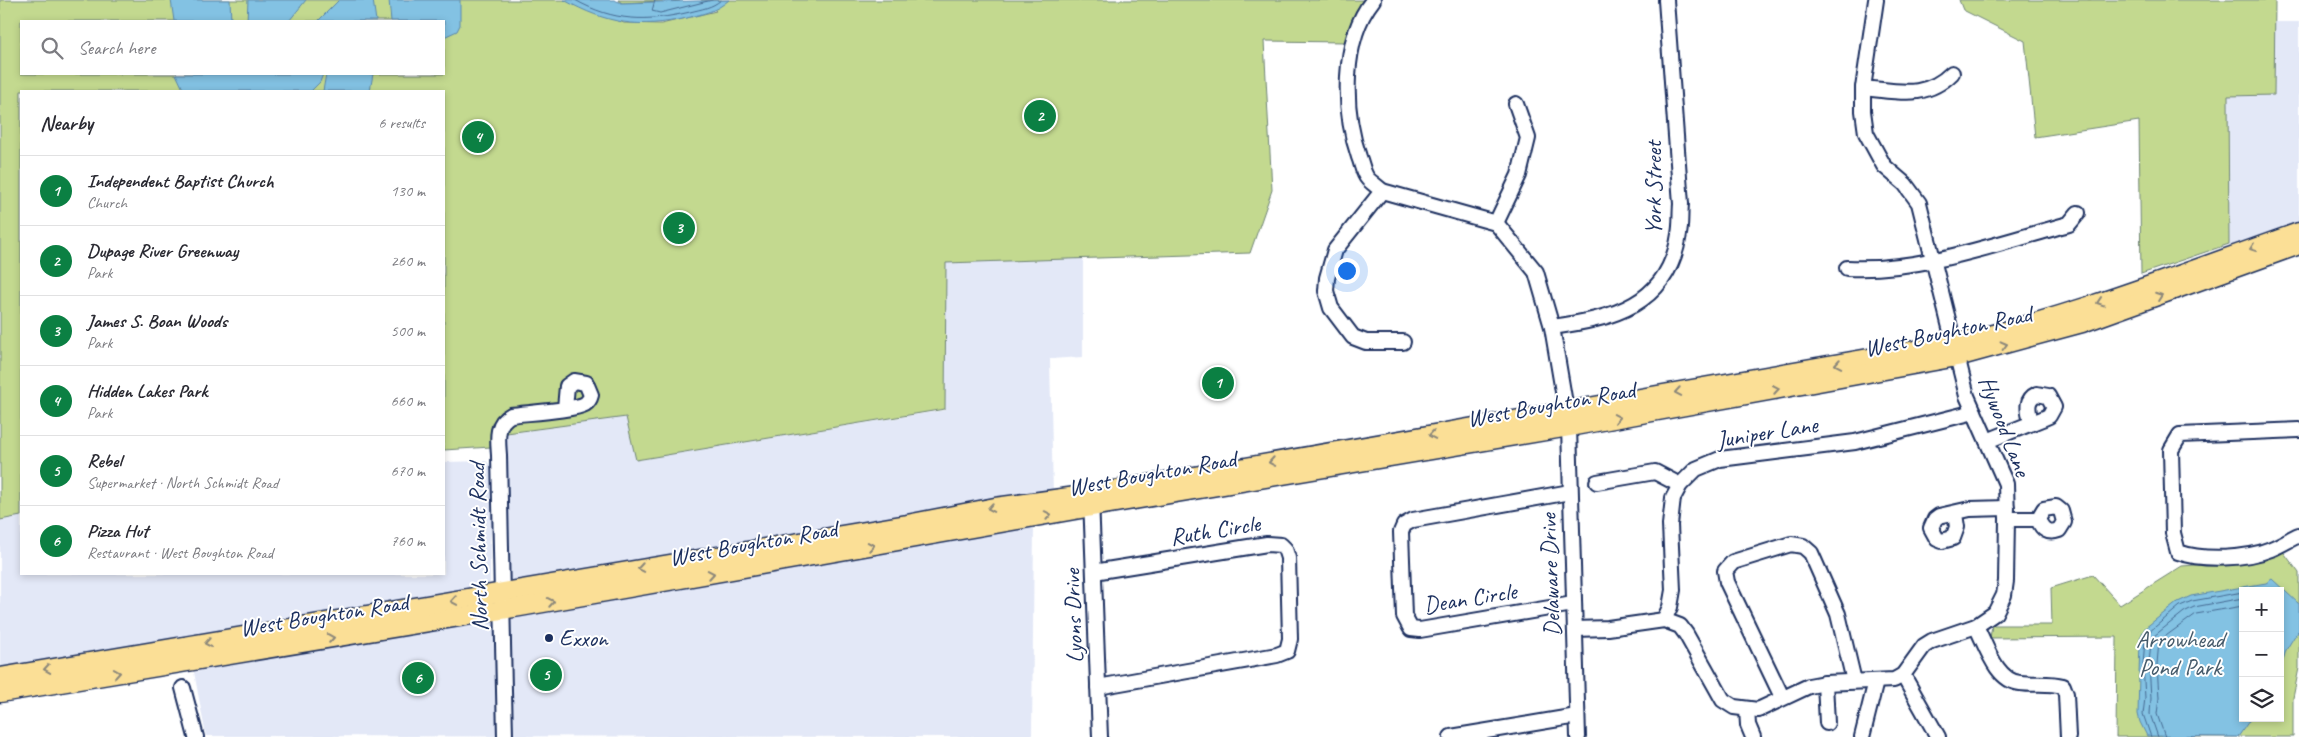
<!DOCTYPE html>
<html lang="en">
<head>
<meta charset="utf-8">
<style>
  body { margin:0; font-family:Caveat,sans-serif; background:#f2f2f3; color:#2b2b33 }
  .controls { position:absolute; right:15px; bottom:15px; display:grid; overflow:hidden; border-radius:0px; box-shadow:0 2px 8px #0003 }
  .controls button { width:45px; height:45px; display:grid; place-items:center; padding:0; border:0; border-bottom:1px solid #e1e1e2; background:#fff; color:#2b2b33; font:25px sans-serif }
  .you { position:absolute; left:1346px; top:270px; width:18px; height:18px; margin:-12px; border:4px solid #fff; border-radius:50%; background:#1a73e8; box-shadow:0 0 0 8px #1a73e833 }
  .badge { display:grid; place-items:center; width:32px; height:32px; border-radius:50%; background:#0b8043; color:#fff; font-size:16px; font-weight:700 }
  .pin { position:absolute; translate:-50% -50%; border:2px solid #fff; box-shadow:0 1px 5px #0006 }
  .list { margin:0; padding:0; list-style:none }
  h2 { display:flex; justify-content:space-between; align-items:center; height:65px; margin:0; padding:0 20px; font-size:21px }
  h2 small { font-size:16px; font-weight:400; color:#7c7c81 }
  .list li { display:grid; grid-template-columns:32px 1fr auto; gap:15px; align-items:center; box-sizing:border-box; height:70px; padding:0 20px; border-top:1px solid #e1e1e2 }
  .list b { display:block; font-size:19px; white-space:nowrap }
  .list p { margin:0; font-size:16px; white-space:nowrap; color:#7c7c81 }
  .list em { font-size:16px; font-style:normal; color:#7c7c81 }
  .icon { flex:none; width:28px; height:28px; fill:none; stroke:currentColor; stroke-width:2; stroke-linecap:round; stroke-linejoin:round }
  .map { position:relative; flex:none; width:2299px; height:737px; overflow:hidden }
  .search { position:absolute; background:#fff; box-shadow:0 2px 8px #0003; left:20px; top:20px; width:425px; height:55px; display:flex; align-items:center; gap:12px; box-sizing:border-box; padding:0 18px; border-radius:0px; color:#7c7c81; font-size:19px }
  .panel { position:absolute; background:#fff; box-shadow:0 2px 8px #0003; left:20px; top:90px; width:425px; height:485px; border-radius:0px }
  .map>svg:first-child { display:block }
  .built { fill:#e3e8f7 }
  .green { fill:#c3d98f; stroke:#6f8476; fill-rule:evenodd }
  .water { fill:#83c2e3; stroke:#5987ae }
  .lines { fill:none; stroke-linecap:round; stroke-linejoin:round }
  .shore { stroke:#456a93; stroke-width:1 }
  .minor-casing { stroke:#1b2f5e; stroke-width:18 }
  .major-casing { stroke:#1b2f5e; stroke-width:21 }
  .minor { stroke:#fff; stroke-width:14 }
  .major { stroke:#fbdf96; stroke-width:18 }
  .oneway { stroke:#8b877a }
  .poi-dot { fill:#1b2f5e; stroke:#fff; stroke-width:2 }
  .labels { text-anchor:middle; stroke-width:4; stroke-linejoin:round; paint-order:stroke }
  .street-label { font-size:24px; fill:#1b2f5e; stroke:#fff }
  .poi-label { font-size:24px; fill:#1b2f5e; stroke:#fff; text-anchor:start }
  .park-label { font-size:24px; fill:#455a6a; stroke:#fff }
</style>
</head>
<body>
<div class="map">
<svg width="2299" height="737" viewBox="0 0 2299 737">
  <rect width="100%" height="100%" fill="#fff"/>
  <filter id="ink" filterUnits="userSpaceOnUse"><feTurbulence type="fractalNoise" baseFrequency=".02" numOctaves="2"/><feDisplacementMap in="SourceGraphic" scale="10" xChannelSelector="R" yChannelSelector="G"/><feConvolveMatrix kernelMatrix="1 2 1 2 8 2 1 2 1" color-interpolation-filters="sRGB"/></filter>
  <g filter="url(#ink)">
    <g class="built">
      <path d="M2274,22H2299V223L2229,250L2228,95H2274Z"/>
      <path d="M1083,258V357L1050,359L1053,496L513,585L509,581L506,575L504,434L626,417L636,460L945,410V263Z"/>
      <path d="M486,461L494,468V505L490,542V582L485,590L0,674V520L21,516V574H444V462Z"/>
      <path d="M1034,525L1032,737L206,736L194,672Z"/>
    </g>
    <g class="green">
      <path d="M0,0H568L624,23L661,24L716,11L701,0H1366L1355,18L1346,42L1264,41L1272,190L1250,253L946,263L945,409L636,460L626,417L492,435L491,447L444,450V91H21V516L0,520ZM21,21H444V74H21Z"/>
      <path d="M618,0H680L622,3Z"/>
      <path d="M1959,0H2275L2274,95L2228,96L2229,244L2141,274L2139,121L2035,137L2025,41L1963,10Z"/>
      <path d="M2282,550L2299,573V668L2293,698V737H2116L2117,637L1990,638L1992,625H2052L2051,588L2093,575L2120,605L2182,566L2247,561ZM2243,591H2280V718H2243Z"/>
    </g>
    <g class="water">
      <path d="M171,0H230L231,21H174Z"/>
      <path d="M248,0H306L289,21H247Z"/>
      <path d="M339,0H373L376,21H318Z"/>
      <path d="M389,0H460V25L457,31L444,37V21H391Z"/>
      <path d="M564,0H614L622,3L729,0C715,12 705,13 687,18C640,29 607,24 564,0Z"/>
      <path d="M176,74H323L320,82L311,91H184Z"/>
      <path d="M326,74H373L370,91H323Z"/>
      <path d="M2272,579L2299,604V629L2286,650L2280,671V591H2243V718H2251L2238,737L2147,736L2140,722L2138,714L2140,638L2145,628L2178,602L2191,596L2266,583Z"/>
    </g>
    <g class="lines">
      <g class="shore">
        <path d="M575,0C614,22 647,22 690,12C701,9 712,8 721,0"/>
        <path d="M655,0L652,11L660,13L712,0"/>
        <path d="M2151,737L2143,714L2145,698L2143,664L2145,640L2149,632L2180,606L2192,601L2243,592"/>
        <path d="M2158,737L2150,714L2151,698L2149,664L2151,641L2154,636L2184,612L2194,607L2243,598"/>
        <path d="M2165,737L2157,714L2159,698L2157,664L2159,641L2196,614L2243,606"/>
      </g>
      <defs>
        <g id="minor">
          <path d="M1373,0C1341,40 1343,111 1359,157C1362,164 1363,174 1368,179C1372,183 1378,187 1382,191L1335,250L1327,278L1326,291L1331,308L1353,337L1366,342H1403"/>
          <path d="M1863,88C1898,91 1925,100 1952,73"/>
          <path d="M1382,191L1496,223L1536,272L1552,327L1569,427L1578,737"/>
          <path d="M1496,223L1519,175L1528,138L1516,104"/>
          <path d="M1847,268C1920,272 1999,243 2069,224L2078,213"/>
          <path d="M1552,327C1612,319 1669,305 1679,234C1681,225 1680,214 1681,204L1666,0"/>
          <path d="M2299,430L2180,435L2171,450L2173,533L2178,552C2203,561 2247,559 2271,549C2281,545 2290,539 2299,535"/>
          <path d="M1987,441L2042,419L2049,416L2054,407L2048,396L2037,394C2024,400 2029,412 2031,423"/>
          <path d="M1597,482L1655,472L1680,485"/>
          <path d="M1570,492L1413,520L1404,525L1401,532L1404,616L1411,629L1420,630L1573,604"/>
          <path d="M1091,498L1100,737"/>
          <path d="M1955,514L1957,527L1953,538L1942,541L1937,539L1931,528L1935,519L1939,516L1970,509L2007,508"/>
          <path d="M2007,519H2038C2042,530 2048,534 2059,530L2064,522L2061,511L2056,507L2044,509L2038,519"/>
          <path d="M1094,572L1267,544L1281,545L1285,549L1288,558L1290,639L1287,651L1277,655L1098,687"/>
          <path d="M1664,620L1670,607L1673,590L1670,525L1673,498L1680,485L1696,469L1720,459L1855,442L1974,412"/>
          <path d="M1976,626C1986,645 1996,681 2020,683C2035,685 2048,682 2063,686L2066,694L2068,737"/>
          <path d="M1575,629L1608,628L1664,620L1680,626L1686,634L1723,700L1734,707L1758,710L1809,686L1825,683L1894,680L1903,675L1924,646L1932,641L1976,626L1995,613L2004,595L2006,581L2007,519L2006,484L1967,396L1919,203L1905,184L1884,166L1866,133L1863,111V88L1876,0"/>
          <path d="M1903,675L1938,737"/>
          <path d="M1825,683L1827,723"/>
          <path d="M183,688L196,737"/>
          <path d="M1782,697L1727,582L1725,571L1733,562L1791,544L1803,546L1811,553L1838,614L1854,681"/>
          <path d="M1747,710L1748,725L1753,737"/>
          <path d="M505,737L499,455C498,440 495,423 511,415C525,413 575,410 585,404C588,402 590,399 591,395L586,383L574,381L567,386L565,408"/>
          <path d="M1451,737L1577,716"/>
          <path d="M1862,737L1876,681"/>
        </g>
        <g id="major">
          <path d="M0,677L907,524L995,507L1091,494L1955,343C2073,317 2185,272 2299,232"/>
          <path d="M0,693L520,607L1092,507L1569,427L1957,357L2082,323L2299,245"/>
        </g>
      </defs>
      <use href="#minor" class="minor-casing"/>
      <use href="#major" class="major-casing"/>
      <use href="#minor" class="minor"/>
      <use href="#major" class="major"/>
    </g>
    <defs><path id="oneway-chevron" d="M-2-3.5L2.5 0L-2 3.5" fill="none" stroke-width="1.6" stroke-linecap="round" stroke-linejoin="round" transform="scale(1.25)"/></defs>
    <g class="oneway">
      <use href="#oneway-chevron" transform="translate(2253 248) rotate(160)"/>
      <use href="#oneway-chevron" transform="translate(2159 296) rotate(-20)"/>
      <use href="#oneway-chevron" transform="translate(2100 302) rotate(162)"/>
      <use href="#oneway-chevron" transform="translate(2004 345) rotate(-14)"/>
      <use href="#oneway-chevron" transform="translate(1838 364) rotate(170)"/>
      <use href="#oneway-chevron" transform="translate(1776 389) rotate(-10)"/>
      <use href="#oneway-chevron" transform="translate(1678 392) rotate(170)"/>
      <use href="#oneway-chevron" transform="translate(1617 418) rotate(-10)"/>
      <use href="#oneway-chevron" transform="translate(1432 435) rotate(170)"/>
      <use href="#oneway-chevron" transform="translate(1272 462) rotate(170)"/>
      <use href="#oneway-chevron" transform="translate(991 508) rotate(170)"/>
      <use href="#oneway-chevron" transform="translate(1048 515) rotate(-11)"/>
      <use href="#oneway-chevron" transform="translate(871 546) rotate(-10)"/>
      <use href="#oneway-chevron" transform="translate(641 568) rotate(170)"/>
      <use href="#oneway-chevron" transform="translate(711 574) rotate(-10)"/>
      <use href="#oneway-chevron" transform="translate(454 601) rotate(170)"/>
      <use href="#oneway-chevron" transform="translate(551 602) rotate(-10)"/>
      <use href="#oneway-chevron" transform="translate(331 638) rotate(-9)"/>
      <use href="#oneway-chevron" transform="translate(208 643) rotate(170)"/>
      <use href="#oneway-chevron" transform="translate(47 669) rotate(171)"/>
      <use href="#oneway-chevron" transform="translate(117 673) rotate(-9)"/>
    </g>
  </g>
  <circle class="poi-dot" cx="549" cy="638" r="5"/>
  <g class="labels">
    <g class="street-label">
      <text transform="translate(1653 188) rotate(-90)" y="8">York Street</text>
      <text transform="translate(1948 331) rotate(-12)" y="8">West Boughton Road</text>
      <text transform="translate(1551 404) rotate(-10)" y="8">West Boughton Road</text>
      <text transform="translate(2005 426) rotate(69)" y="8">Hywood Lane</text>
      <text transform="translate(1767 432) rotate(-9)" y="8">Juniper Lane</text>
      <text transform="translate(1152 473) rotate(-10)" y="8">West Boughton Road</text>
      <text transform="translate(1215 530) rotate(-9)" y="8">Ruth Circle</text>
      <text transform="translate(753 543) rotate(-10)" y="8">West Boughton Road</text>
      <text transform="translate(478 547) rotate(-91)" y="8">North Schmidt Road</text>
      <text transform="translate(1550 575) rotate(-92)" y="8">Delaware Drive</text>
      <text transform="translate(1470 598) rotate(-9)" y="8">Dean Circle</text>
      <text transform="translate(324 615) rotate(-9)" y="8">West Boughton Road</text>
      <text transform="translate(1073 616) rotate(-92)" y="8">Lyons Drive</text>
    </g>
    <g class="poi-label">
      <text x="559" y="646">Exxon</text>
    </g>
    <g class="park-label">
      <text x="2180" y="647">Arrowhead<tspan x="2180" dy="28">Pond Park</tspan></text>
    </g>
  </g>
</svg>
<div class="controls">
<button>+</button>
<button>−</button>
<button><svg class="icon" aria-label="layers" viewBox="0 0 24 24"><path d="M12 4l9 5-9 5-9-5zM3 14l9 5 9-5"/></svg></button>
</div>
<div class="you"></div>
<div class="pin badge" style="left:1218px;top:383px">1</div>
<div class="pin badge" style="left:1040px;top:116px">2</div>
<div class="pin badge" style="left:679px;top:228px">3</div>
<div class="pin badge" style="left:478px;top:137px">4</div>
<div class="pin badge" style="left:546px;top:675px">5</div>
<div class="pin badge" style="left:418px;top:678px">6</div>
<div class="search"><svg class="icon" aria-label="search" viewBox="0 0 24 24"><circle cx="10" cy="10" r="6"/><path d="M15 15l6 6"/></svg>Search here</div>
<section class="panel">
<h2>Nearby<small>6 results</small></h2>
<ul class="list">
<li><span class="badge">1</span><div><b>Independent Baptist Church</b><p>Church</p></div><em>130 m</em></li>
<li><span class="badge">2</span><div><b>Dupage River Greenway</b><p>Park</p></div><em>260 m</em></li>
<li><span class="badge">3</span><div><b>James S. Boan Woods</b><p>Park</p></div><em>500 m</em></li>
<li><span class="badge">4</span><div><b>Hidden Lakes Park</b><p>Park</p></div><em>660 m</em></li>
<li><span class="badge">5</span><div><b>Rebel</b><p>Supermarket · North Schmidt Road</p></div><em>670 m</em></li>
<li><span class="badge">6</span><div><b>Pizza Hut</b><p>Restaurant · West Boughton Road</p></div><em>760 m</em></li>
</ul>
</section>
</div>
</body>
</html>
